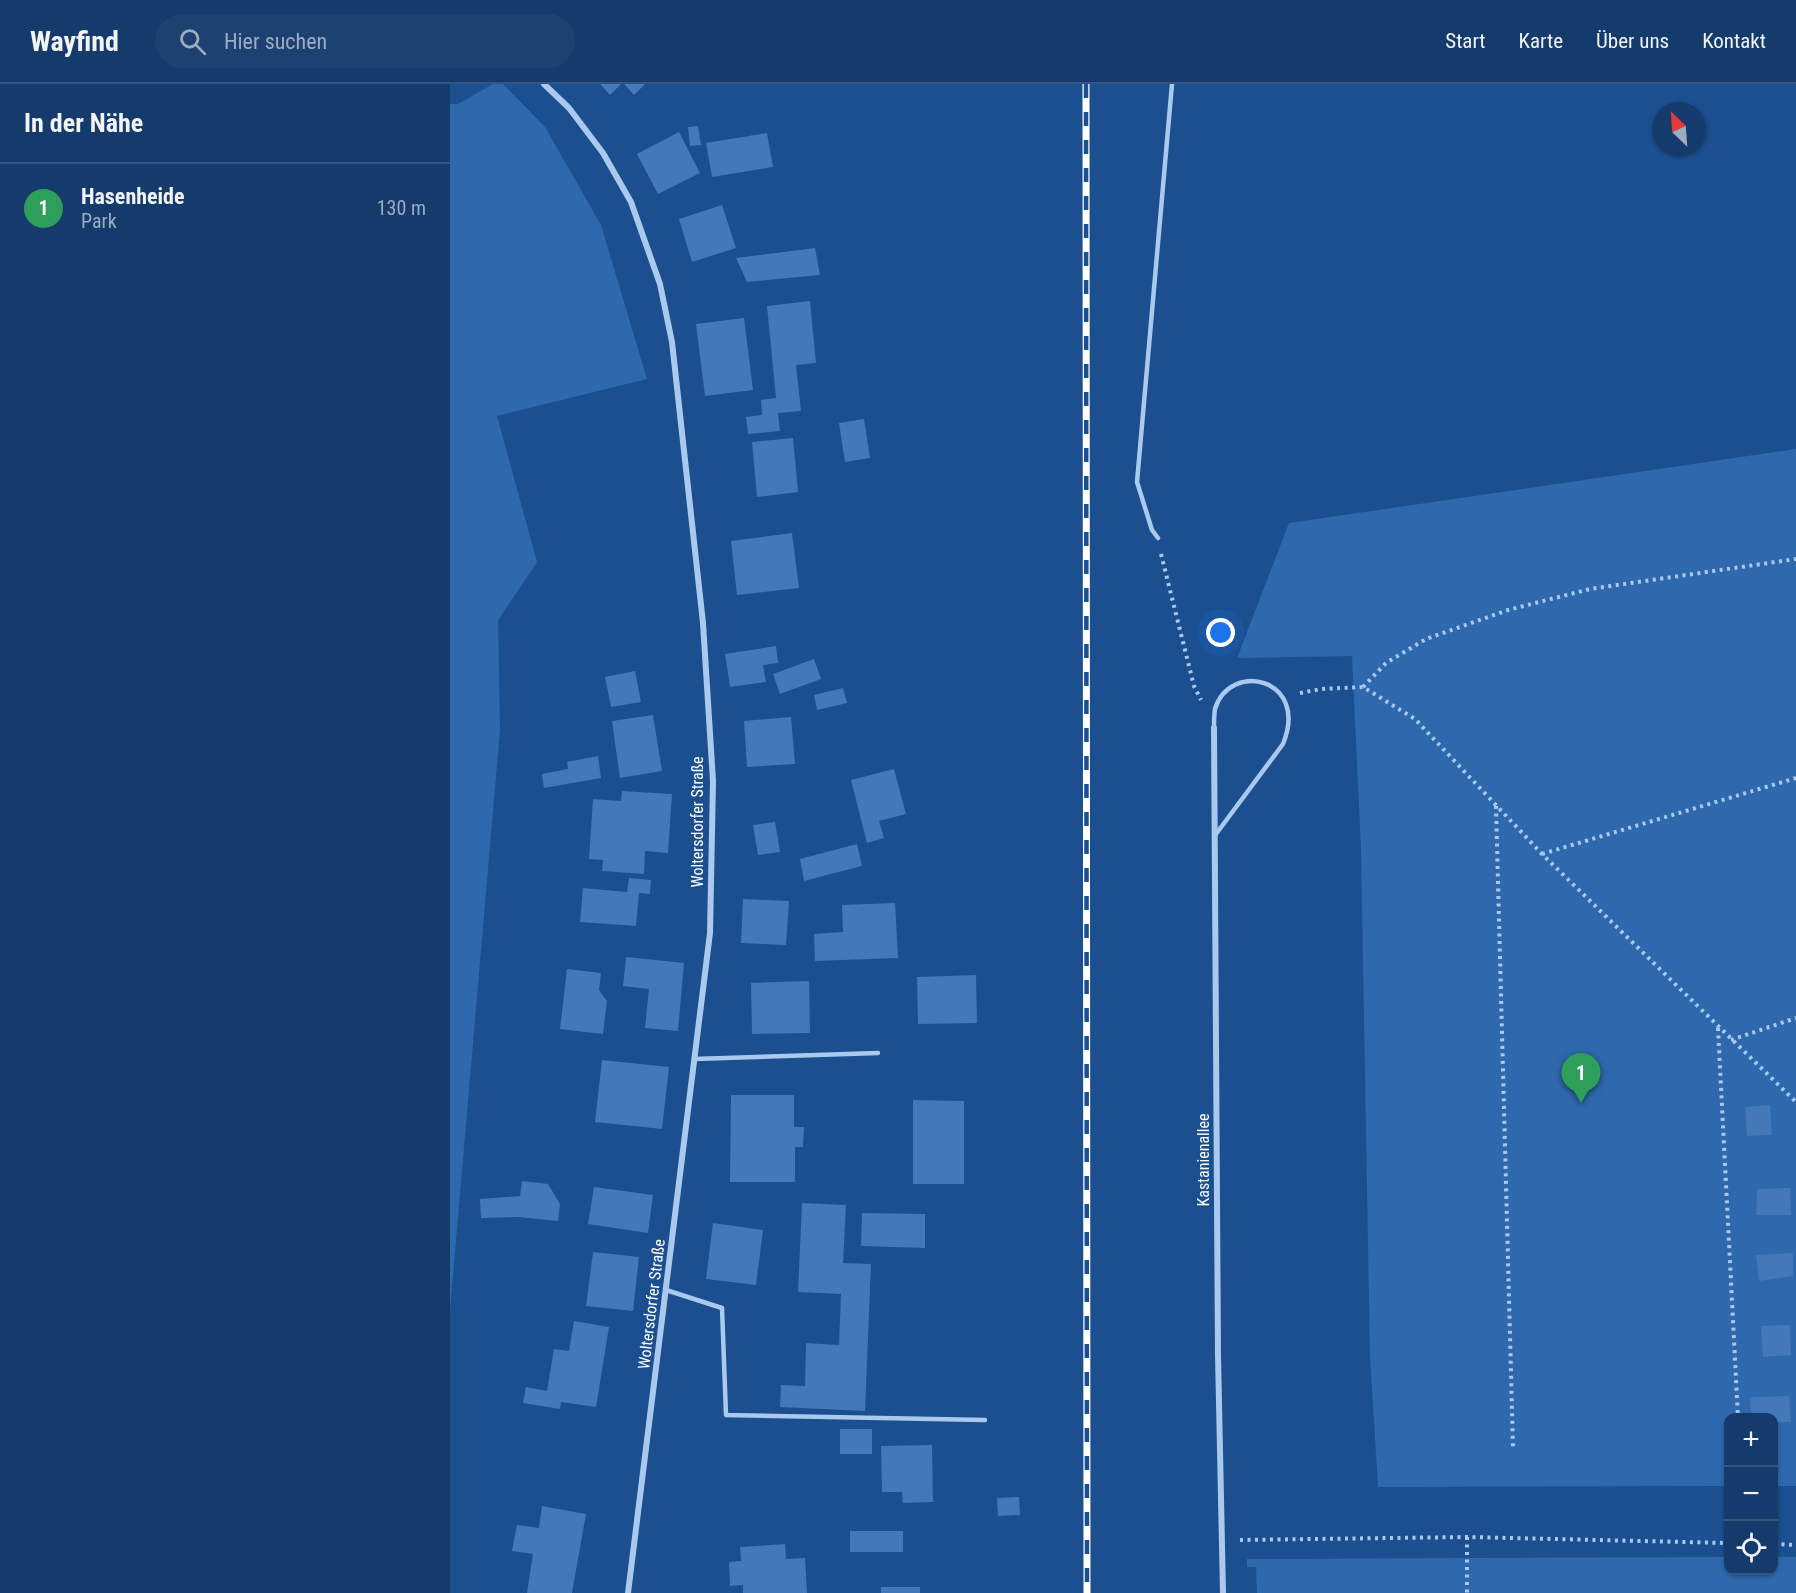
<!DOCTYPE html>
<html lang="de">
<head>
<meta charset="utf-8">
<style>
  body { margin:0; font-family:"Roboto Condensed",sans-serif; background:#1d4271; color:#f1f3f6 }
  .controls { position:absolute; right:18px; bottom:18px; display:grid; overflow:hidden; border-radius:12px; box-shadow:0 2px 4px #0004 }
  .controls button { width:54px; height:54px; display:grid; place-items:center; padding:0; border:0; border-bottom:2px solid #33557e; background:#143b6b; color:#f1f3f6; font:30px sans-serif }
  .compass { position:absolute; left:1202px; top:18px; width:54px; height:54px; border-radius:50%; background:#143b6b; box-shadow:0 2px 4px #0004; rotate:335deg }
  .you { position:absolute; left:771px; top:549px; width:21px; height:21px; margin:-15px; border:4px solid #fff; border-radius:50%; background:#1a73e8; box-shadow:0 0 0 9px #1a73e833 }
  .badge { display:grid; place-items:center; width:39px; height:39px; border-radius:50%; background:#95b2f1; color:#fff; font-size:20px; font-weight:700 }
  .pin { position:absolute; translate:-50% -50px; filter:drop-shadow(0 2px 3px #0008) }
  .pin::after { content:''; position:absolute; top:32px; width:21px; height:18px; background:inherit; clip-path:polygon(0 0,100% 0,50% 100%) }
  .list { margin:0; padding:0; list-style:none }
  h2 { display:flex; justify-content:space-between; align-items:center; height:78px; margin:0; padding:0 24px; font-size:26px }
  h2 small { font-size:20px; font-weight:400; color:#9dadc1 }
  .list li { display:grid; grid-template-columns:39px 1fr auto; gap:18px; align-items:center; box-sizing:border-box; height:90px; padding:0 24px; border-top:2px solid #33557e }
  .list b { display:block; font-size:22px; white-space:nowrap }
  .list p { margin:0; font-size:20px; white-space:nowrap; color:#9dadc1 }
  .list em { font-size:20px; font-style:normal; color:#9dadc1 }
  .icon { flex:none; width:33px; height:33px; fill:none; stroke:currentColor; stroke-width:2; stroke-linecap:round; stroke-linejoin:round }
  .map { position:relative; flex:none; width:1346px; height:1509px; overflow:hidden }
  header { display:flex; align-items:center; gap:36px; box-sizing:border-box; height:84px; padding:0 30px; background:#143b6b; border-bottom:2px solid #33557e }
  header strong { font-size:28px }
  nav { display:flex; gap:33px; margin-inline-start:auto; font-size:21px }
  .search { width:420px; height:54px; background:#1d4271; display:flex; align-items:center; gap:15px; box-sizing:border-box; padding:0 21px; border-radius:33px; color:#9dadc1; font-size:22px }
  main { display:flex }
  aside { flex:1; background:#143b6b }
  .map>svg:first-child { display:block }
  .green { fill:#2e69ad }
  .building { fill:#4478b7 }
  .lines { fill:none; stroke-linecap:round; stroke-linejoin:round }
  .path { stroke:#a9c9ee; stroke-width:4; stroke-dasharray:3 4.5; stroke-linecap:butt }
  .service { stroke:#a9c9ee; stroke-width:4.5 }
  .minor { stroke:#a9c9ee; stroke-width:6 }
  .rail-casing { stroke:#fff; stroke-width:7 }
  .rail { stroke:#1b4f8f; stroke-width:4.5; stroke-dasharray:14; stroke-linecap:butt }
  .labels { text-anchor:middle; stroke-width:4.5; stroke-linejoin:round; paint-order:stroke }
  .street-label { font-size:16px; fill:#fff; stroke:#1b4f8f }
</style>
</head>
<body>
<header>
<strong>Wayfind</strong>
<div class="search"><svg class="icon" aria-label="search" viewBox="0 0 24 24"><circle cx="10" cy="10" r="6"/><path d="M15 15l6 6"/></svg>Hier suchen</div>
<nav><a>Start</a><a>Karte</a><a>Über uns</a><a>Kontakt</a></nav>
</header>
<main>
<aside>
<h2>In der Nähe<small></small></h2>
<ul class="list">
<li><span class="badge" style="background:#2e9e5b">1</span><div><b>Hasenheide</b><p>Park</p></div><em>130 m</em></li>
</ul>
</aside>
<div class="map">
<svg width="1346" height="1509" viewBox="0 0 1346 1509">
  <rect width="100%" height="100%" fill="#1b4f8f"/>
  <g class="green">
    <path d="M43,0H53L95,43L151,141L197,295L47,332L87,478L48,536L50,646L0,1226V20H8Z"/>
    <path d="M1346,365V1402H1324V1334H1278V1402L928,1403L920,1273L911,765L902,572L787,574L839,439Z"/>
    <path d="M1278,1473V1486H1324V1473H1346V1509H807L806,1483H797V1475Z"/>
  </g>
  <g class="building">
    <path d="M150,0H171L160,11Z"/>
    <path d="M174,0H195L184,11Z"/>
    <path d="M248,42L251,61L240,62L238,43Z"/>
    <path d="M229,48L250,89L208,110L187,70Z"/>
    <path d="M317,49L323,83L262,93L256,59Z"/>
    <path d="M272,121L286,164L242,178L229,135Z"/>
    <path d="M365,164L370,191L297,198L286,174Z"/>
    <path d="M360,217L366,279L346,281L351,327L328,329L330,347L298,350L296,333L312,331L311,316L326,314L317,222Z"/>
    <path d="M294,234L303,306L255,312L246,240Z"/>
    <path d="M414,335L420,374L395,378L389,339Z"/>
    <path d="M343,354L348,408L307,413L302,358Z"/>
    <path d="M342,449L349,504L287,511L281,457Z"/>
    <path d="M326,562L328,579L313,581L316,598L280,603L275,570Z"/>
    <path d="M364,575L371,595L330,610L323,590Z"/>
    <path d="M185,587L191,618L161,623L155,593Z"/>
    <path d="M393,604L397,619L367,626L364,611Z"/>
    <path d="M203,631L212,687L170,694L162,637Z"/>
    <path d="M341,633L345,680L297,683L294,637Z"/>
    <path d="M148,672L151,694L94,704L92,690L118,685L117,678Z"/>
    <path d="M444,685L456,730L429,737L434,754L417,759L401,696Z"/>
    <path d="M172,707L222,710L218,769L195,767L194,790L152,787L153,776L139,775L143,715L171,717Z"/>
    <path d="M325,738L330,768L308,771L303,741Z"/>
    <path d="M407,760L412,782L354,797L350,775Z"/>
    <path d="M179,794L201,796L200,810L189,809L186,842L130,838L133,804L177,808Z"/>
    <path d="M293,815L339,817L336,861L291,859Z"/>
    <path d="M445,819L448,874L365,877L364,850L393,848L392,821Z"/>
    <path d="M176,873L234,879L228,947L195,944L199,905L173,902Z"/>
    <path d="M117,885L151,889L149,906L157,917L153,950L110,945Z"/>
    <path d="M526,891L527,939L468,940L467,893Z"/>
    <path d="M359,897L360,949L302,950L301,899Z"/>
    <path d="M152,976L219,983L212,1045L145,1038Z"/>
    <path d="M281,1011H344V1043H354L353,1063H345V1098H280Z"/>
    <path d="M463,1016L514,1017V1100H463Z"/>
    <path d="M1320,1021L1322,1051L1297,1052L1295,1023Z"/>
    <path d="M72,1097L98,1100L110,1120L108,1137L68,1133L31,1134L30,1115L70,1112Z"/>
    <path d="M144,1103L203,1111L198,1149L138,1140Z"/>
    <path d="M1340,1104L1341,1131H1306L1307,1105Z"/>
    <path d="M352,1119L396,1121L393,1179L421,1180L415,1327L330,1323L331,1301L355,1302L356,1259L389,1261L391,1210L348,1208Z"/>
    <path d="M412,1129L475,1130V1164L411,1162Z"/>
    <path d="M263,1139L313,1146L306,1201L256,1195Z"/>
    <path d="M143,1168L189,1173L183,1227L136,1222Z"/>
    <path d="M1343,1169V1192L1309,1197L1306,1171Z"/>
    <path d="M124,1237L159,1243L146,1323L111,1318L110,1325L73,1319L76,1303L97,1307L104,1265L119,1267Z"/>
    <path d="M1340,1241L1341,1271L1313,1273L1311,1242Z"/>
    <path d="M1339,1312L1341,1338H1324V1334H1301L1300,1313Z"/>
    <rect x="390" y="1345" width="32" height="25"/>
    <path d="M482,1361L483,1418L453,1419L452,1408H432L431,1362Z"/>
    <path d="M569,1413L570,1431L548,1432L547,1414Z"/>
    <path d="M92,1422L136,1430L122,1509H77L83,1470L62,1467L67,1441L89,1444Z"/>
    <rect x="400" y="1447" width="53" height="21"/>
    <path d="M335,1460L336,1475L355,1474L357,1509H293V1501L280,1502L279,1478L291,1477L290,1463Z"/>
    <rect x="431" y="1503" width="39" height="6"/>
  </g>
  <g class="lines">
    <g class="path">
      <path d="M711,470L744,602L751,616"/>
      <path d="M913,603L936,579L976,555L1058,526L1140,505L1346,475"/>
      <path d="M850,609L871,605L913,603L965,635L1092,770L1346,1018"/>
      <path d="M1046,722L1063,1365"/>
      <path d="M1092,770L1346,694"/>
      <path d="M1268,944L1288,1334"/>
      <path d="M1281,956L1346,934"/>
      <path d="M1017,1453V1509"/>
      <path d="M790,1456L1017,1453L1278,1459"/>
      <path d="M1324,1460L1346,1461"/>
    </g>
    <g class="service">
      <path d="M708,454L702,446L687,398L722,0"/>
      <path d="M764,644C764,638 764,631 765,625C780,576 860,594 833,660L766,750"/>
      <path d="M244,975L428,969"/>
      <path d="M216,1206L272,1224L276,1331L535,1336"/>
    </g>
    <g class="minor">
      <path d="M94,0L119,24L153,69L181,118L210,200L222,258L253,539L263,697L260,849L178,1509"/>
      <path d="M764,644L768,1271L773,1509"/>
    </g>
    <defs>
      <path id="rail" d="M636,0L637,1509"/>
    </defs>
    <use href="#rail" class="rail-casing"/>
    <use href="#rail" class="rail"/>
  </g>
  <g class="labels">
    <g class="street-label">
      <text transform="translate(247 738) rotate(-90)" y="6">Woltersdorfer Straße</text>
      <text transform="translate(753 1076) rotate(-90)" y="6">Kastanienallee</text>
      <text transform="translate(201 1220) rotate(-83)" y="6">Woltersdorfer Straße</text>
    </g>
  </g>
</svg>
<div class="controls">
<button>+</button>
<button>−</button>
<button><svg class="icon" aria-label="locate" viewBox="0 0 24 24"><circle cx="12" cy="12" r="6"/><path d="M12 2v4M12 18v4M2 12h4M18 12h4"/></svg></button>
</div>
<svg class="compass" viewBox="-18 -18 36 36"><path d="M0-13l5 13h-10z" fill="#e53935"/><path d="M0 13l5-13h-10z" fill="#9dadc1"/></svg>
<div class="you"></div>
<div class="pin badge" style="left:1131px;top:1019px;background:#2e9e5b">1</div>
</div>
</main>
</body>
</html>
